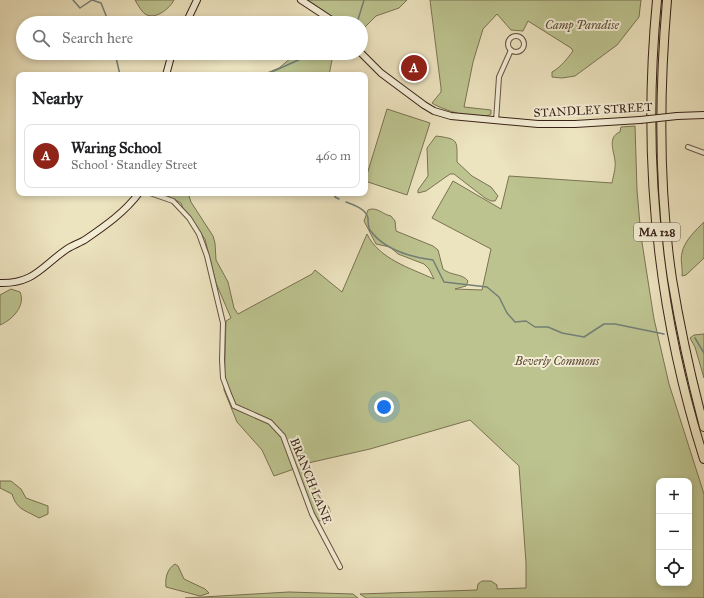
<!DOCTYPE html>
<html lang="en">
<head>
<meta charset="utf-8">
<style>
  body { margin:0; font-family:"IM FELL Great Primer",serif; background:#f2f2f2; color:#202124 }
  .controls { position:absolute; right:12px; bottom:12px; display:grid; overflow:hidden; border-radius:8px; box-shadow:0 2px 6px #0003 }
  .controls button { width:36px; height:36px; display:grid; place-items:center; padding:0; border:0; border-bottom:1px solid #e0e0e0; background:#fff; color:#202124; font:20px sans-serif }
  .you { position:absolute; left:384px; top:407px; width:14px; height:14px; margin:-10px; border:3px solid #fff; border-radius:50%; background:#1a73e8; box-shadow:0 0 0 6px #1a73e833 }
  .badge { display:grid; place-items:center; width:26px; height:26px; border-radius:50%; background:#8f2418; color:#fff; font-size:13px; font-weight:700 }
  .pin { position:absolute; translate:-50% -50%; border:2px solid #fff; box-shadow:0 1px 4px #0006 }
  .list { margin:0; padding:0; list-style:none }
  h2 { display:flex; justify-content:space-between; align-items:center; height:52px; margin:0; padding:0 16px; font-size:17px }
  h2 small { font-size:13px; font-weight:400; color:#757577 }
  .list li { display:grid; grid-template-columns:26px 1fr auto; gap:12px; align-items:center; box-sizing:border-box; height:64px; margin:0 8px 8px; padding:0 8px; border:1px solid #e0e0e0; border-radius:8px }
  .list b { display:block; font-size:15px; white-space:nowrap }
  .list p { margin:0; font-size:13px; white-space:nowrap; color:#757577 }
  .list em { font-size:13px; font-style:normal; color:#757577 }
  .icon { flex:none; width:22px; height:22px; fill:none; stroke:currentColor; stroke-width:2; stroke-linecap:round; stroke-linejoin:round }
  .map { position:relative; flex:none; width:704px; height:598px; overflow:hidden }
  .search { position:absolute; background:#fff; box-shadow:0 2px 6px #0003; left:16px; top:16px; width:352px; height:44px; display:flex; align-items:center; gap:10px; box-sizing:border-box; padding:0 14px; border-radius:22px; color:#757577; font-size:15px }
  .panel { position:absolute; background:#fff; box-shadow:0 2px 6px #0003; left:16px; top:72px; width:352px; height:124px; border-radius:8px }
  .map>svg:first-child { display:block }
  .green { fill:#bcc38f; stroke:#7a7253; fill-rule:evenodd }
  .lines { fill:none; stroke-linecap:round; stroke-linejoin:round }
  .stream { stroke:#737f76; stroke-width:1.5 }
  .street-casing { stroke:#665241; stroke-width:6 }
  .secondary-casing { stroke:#392117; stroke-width:8 }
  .highway-casing { stroke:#392117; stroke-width:10 }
  .street { stroke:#f3edd5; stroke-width:4 }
  .secondary { stroke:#f3edd5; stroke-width:6 }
  .highway { stroke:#ece3bf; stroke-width:8 }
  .secondary-bridge-casing { stroke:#392117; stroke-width:8; stroke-linecap:butt }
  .secondary-bridge { stroke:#f3edd5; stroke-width:6 }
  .labels { text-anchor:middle; stroke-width:4; stroke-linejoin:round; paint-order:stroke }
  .shield { fill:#f3edd5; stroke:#715e50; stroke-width:1 }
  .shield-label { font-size:11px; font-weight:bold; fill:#392117 }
  .park-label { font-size:12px; font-style:italic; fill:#5a4a35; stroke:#f3edd5 }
  .street-label { font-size:12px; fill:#392117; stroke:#f3edd5 }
</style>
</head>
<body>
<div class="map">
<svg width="704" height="598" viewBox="0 0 704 598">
  <rect width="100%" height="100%" fill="#ece3bf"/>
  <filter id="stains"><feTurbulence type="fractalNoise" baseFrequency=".005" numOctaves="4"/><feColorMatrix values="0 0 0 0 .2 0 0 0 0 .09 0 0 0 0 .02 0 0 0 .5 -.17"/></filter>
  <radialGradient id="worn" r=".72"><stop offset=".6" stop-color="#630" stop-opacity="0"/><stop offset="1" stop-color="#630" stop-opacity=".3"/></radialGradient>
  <g class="green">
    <path d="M135,0H174C170,8 157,19 147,15C142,13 138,5 135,0Z"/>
    <path d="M305,0H407L399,8L376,16L361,31V23H340Z"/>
    <path d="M430,0H641L639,17L617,45L575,76L562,78L552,77V72C561,67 567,59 573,51L571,48L528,21L523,31L511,30L497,14L483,29L473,62L464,107L491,110V114C480,122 442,110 432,103L441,92V88Z"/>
    <path d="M297,53H338L332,60L329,75H262L279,68Z"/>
    <path d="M387,109L430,123L407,195L365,181Z"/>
    <path d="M635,126L637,190L641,236L654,319L669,384L704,494V598H366L360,594L477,590L478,584L482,581H491L497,585V589L526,588V563L519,466L470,420L370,449L308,463C310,475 314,489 321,499C325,503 330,506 330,512C331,515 329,518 328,521L324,522L318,520L298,484L294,469L274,476L262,450L237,422L224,390L226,321L231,318L216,283L205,239L184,211L181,203L162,193H185L189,196L191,202L213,236L215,243L216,260L228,282L234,308L238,314L312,274L315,270L342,292L367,234C379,259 410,268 434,279L429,269L424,264L398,254L390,247L376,244L364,221L368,210C377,206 383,215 391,216L395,221L396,231L433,246L438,250L443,269C451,276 462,273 468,281L466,286L455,289L482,290L491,249L432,218L453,181L501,209L509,176L612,183C613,177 616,168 615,161C614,151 607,137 620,132L621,127ZM659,481H689V583H659Z"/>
    <path d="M436,136C459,139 457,140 457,162L472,176L491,187L498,196L495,201H491L485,198L454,174H450L426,191L418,193V190L428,176L427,148Z"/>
    <path d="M704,222V258L686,275L682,276C683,269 680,260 682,253C684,241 696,230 704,222Z"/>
    <path d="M11,289L20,292C26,306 12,320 0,325V295Z"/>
    <path d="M704,334V378L695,347L690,338L694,335Z"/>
    <path d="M0,481H11L21,489L26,498L48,506V514L39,518C25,510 17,510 12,494L0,488Z"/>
    <path d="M175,564L178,566L184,579L205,589L209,593L200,596L166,587C165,578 167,569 175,564Z"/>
    <path d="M289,592L353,594L358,598H185Z"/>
  </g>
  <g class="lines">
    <g class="stream">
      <path d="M73,0L80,8L92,0L101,3L109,23"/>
      <path d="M357,23L364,0"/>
      <path d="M115,53L120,75"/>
      <path d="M265,75L314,53"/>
      <path d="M335,193V197L339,199"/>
      <path d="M346,202C354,205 366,209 368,218C368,222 368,227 370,230C384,250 410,257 433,260L444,282L487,287L499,297L507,313L515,322L526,321L535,327H548L562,333L584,337L604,324H615L664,334"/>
      <path d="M695,338L704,353"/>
    </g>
    <defs>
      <g id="street">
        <circle cx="516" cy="44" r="8"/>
        <path d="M496,121L499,77L511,50"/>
        <path d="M688,147L704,153"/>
        <path d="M150,193L173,201L189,218L199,234L207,256L223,323L222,360L223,378L229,394L234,406L270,422L283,436L312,514L340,567"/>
      </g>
      <g id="secondary">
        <path d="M301,0L336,23"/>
        <path d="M186,23L197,0"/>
        <path d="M361,53L381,73L424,105L434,111L451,116L538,124H575L640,120"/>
        <path d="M166,75L172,53"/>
        <path d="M677,116L704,115"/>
        <path d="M0,283C34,284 42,266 67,249C73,245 80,243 86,239C105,226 125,212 139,193"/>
      </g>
      <g id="highway">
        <path d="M657,0C642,155 657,311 704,459"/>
        <path d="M667,0C659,93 658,186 672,279C680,328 691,378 704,427"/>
      </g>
    </defs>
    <use href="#street" class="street-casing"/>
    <use href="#secondary" class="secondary-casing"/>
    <use href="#highway" class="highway-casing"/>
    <use href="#street" class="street"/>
    <use href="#secondary" class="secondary"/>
    <use href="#highway" class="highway"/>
    <defs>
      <path id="secondary-bridge" d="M640,120L677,116"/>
    </defs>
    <use href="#secondary-bridge" class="secondary-bridge-casing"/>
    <use href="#secondary-bridge" class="secondary-bridge"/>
  </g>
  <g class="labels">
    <rect class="shield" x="634" y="223" width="46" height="18" rx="3"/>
    <g class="shield-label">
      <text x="657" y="236">MA 128</text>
    </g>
    <g class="park-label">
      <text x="582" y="29">Camp Paradise</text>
      <text x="557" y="365">Beverly Commons</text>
    </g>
    <g class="street-label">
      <text transform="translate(593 110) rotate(-3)" y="4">STANDLEY STREET</text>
      <text transform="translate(311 481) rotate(68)" y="4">BRANCH LANE</text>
    </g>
  </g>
  <rect width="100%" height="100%" filter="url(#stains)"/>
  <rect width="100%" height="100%" fill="url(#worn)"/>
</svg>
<div class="controls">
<button>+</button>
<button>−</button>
<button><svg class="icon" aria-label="locate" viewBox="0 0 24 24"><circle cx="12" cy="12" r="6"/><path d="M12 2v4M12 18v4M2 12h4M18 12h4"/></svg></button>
</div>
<div class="you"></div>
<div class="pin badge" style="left:414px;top:68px">A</div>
<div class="search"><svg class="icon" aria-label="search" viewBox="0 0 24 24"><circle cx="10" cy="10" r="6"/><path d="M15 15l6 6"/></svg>Search here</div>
<section class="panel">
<h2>Nearby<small></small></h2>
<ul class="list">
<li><span class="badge">A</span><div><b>Waring School</b><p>School · Standley Street</p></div><em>460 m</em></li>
</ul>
</section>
</div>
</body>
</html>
